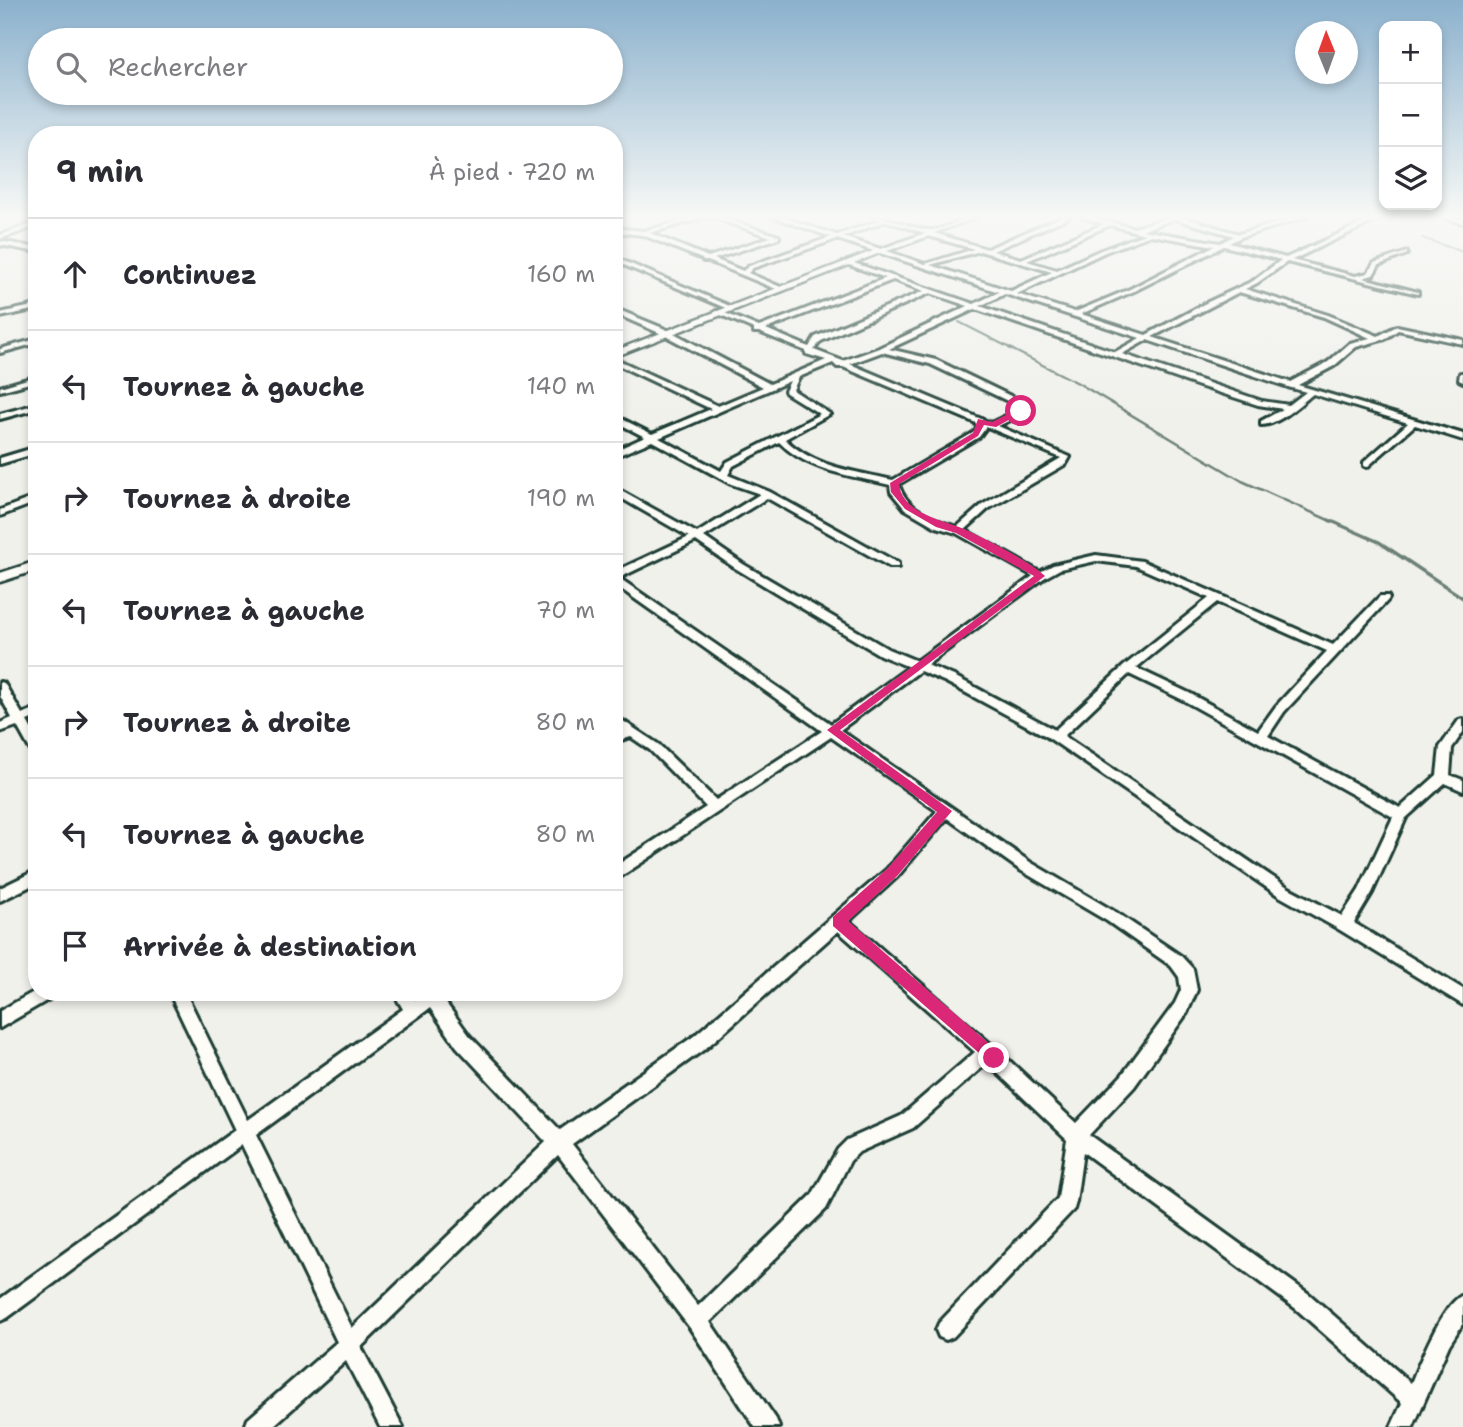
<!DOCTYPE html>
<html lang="fr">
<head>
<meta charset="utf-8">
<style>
  body { margin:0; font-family:"Shantell Sans",sans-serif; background:#f2f2f3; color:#2b2b33 }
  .controls { position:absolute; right:21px; top:21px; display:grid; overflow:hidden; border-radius:14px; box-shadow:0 4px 10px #0003 }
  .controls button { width:63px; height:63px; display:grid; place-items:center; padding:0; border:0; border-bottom:2px solid #e1e1e2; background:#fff; color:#2b2b33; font:35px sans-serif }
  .compass { position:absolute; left:1295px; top:21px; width:63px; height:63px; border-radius:50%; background:#fff; box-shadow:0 4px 10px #0003; rotate:359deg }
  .stop { position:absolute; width:21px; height:21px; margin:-16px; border:5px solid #db2777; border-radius:50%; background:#fff }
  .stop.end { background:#db2777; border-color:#fff; box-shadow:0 2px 7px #0008 }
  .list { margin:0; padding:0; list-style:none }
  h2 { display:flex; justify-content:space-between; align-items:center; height:91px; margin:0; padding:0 28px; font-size:30px }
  h2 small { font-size:23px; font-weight:400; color:#7c7c81 }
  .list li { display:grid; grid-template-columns:46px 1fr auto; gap:21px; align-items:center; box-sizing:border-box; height:112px; padding:0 28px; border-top:2px solid #e1e1e2 }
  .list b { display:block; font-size:26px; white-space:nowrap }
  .list em { font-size:23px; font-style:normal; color:#7c7c81 }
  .icon { flex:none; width:38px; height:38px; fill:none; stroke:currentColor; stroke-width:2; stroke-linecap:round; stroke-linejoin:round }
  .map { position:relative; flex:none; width:1463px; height:1427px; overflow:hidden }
  .search { position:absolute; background:#fff; box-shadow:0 4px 10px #0003; left:28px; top:28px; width:595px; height:77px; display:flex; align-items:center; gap:18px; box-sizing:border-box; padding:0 24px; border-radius:38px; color:#7c7c81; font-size:26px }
  .panel { position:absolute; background:#fff; box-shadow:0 4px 10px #0003; left:28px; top:126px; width:595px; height:875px; border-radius:28px }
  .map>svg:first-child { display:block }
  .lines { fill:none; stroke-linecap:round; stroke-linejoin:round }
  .stream-far2 { stroke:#6c8077; stroke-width:2 }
  .stream-far1 { stroke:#6c8077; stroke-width:2.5 }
  .stream { stroke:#6c8077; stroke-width:3.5 }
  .street-casing { stroke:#1f3d34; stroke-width:6 }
  .secondary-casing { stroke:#1f3d34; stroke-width:5 }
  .street { fill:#fdfcf7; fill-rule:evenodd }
  .secondary { fill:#fdfcf7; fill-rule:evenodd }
  .route { fill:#db2777 }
</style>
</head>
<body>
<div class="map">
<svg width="1463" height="1427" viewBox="0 0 1463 1427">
  <rect width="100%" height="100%" fill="#f0f1eb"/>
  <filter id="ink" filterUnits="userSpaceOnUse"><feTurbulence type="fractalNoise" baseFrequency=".0143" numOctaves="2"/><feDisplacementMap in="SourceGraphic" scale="14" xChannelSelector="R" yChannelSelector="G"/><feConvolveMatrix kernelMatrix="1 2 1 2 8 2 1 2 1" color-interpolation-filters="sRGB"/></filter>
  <g filter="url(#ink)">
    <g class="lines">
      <g class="stream-far2">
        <path d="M1422,238L1463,252"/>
        <path d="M959,322L1012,349"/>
      </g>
      <path class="stream-far1" d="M1009,348L1078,383L1242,481L1333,522"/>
      <path class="stream" d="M1329,520L1379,542L1463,598"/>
      <defs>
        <g id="street">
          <path d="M696,217H705L650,233L708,257L771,237L711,217H719L779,236V238L714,259L743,271L749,266L831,237L773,217H781L837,235L881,220L874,217C893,217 910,229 929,230C943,232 960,217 977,217L934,233L987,249L1061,217H1069L993,251L1021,259L1104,224L1081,217H1090L1134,228L1170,217H1181L1239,234L1298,217H1307L1241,237L1229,243L1286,258L1376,217H1383L1292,260L1355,276L1368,273L1374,263L1407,252V254L1379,265L1373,275L1363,278L1418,292V294L1287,262L1257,283L1245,289L1328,315L1378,336L1397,326L1463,340V344L1398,330L1385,339L1356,347L1334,366L1298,385L1463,434V440L1415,425L1367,467L1364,466V462L1408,423L1313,394C1299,405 1279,425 1261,425V421L1283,409L1258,405L1199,386L975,309L889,349L936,360L1023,402L1021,415L998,426L1070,457L1066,464L988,509L965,530L1040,572L1053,565L1096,555L1142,561L1333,645L1380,596H1388L1389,598L1388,600L1284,712L1268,736L1400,808L1437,775L1440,747L1459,720L1463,719V732L1452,748L1450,775L1463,780V791L1445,783L1406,818L1372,893L1354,923L1463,989V1005L1340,930L1279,896L1046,736L946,682L920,671L840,730L1030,862L1117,913L1181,956L1193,969L1197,990L1187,1013L1134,1087L1089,1135L1309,1294L1411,1383C1420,1362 1443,1303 1463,1295V1323L1449,1345L1413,1427H1391L1402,1403L1295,1308L1083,1152L1076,1202L1074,1209L953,1337L946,1340L939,1337L936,1330L939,1323L1058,1198L1067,1139L987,1063L913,1128L859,1152L850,1161L826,1209L710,1322L776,1419L779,1427H755L690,1328L558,1155L361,1347L403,1427H380L346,1361L272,1427H245L248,1419L337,1342L242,1145L7,1318L0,1321V1299L235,1130L169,992H185L248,1120L403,1009L393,992H410L415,1000L426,992H447L443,999L469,1035L560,1130L694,1036L887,869L937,811L831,737L614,881V867L706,807L650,750L631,737L614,742V733L622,731L614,725V715L658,744L716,800L822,731L614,584V572L689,537L614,494V487L697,533L760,494L731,484L652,441L614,457V451L645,437L614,421V415L652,434L711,409L614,363V358L718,406L763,387L664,335L614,313V308L670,331L770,384L826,360L806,354V351L759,332H754V329L716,313V311H720L759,327L886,278L846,264L848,261L974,304L999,292L837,239L753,268L748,273L783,288V290L781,291L708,261H703L702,259L643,235L614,232V228L644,231ZM1175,219L1234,236L1220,243L1142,230ZM886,221L925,233L881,249L843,237ZM1110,225L1145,234L1101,250L1057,270L1027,261ZM1151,235L1214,246L1130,289L1075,312L1017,294L1105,252ZM929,236L974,249L925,264L887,251ZM1224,246L1281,260L1253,281L1208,302L1146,335L1081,314L1134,291ZM980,251L1052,272L1011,291L930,265ZM893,280L924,291L815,337L809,347L766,329ZM1239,292L1324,317L1370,338L1350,343L1328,362L1290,382L1152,337ZM930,293L968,306L879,348L843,361L814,350L821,341ZM1005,294L1140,338L1115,352L980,306ZM1147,340L1288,387L1306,392L1289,405L1262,401L1122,354ZM882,352L930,364L1016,405L1014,412L991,423L850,364ZM833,363L837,367H843L976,423L977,429L973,433L893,480C854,471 815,468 785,439L830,414L793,390L799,377ZM790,381L785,391L786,393L820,414L727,462L721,471L659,438ZM985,426L1061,458L982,505L957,527C936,521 904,508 899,484L979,437L985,429ZM779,442C809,472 850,475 890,485L891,492L905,509L936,527L956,533L1033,576L917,661L888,649L743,564L704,537L767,498L890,567H898V563L770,492L728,475L733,466ZM696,541L735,568L880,655L909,667L831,724L619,578ZM1096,561L1136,566L1209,598L1124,666L1055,730L954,676L927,665L1044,578L1060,569ZM1217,602L1327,651L1276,706L1258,731L1189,693L1136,668ZM1129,674L1181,699L1393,817L1359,890L1342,916L1289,888L1064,736ZM947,818L1020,870L1107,921L1171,966L1179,977L1181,990L1175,1003L1122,1075L1076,1123L1000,1052L849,921L897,877ZM838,931L975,1052L901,1116L847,1140L838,1149L812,1195L698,1306L572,1144L706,1048ZM430,1008L457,1047L546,1142L352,1328L256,1135Z"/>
          <path d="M1443,217L1463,219V223L1444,218Z"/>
          <path d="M37,222V226L0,239V235Z"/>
          <path d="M0,241L37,248V252L0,245Z"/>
          <path d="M614,257L732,307L733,308L728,309L614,261Z"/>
          <path d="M37,305V309L0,317V313Z"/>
          <path d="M37,339V343L0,353V349Z"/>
          <path d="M1460,373H1463V382L1459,380Z"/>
          <path d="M34,377H37V381L0,391V387Z"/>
          <path d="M37,404V409L0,419V414Z"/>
          <path d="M37,447V453L0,464V458Z"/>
          <path d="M37,496V502L0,516V510Z"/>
          <path d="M0,682L4,683L22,714L37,708V717L27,721L37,739V755L32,753L17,726L0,732V723L12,718L0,696Z"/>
          <path d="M37,870V883L0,901V888Z"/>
          <path d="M37,990V992H55L53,997L0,1028V1011Z"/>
        </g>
        <g id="secondary">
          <path d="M878,249L885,251L614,357V351Z"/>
          <path d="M37,561V570L0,582V573Z"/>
        </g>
      </defs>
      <use href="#street" class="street-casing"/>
      <use href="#secondary" class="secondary-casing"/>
      <use href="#street" class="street"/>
      <use href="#secondary" class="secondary"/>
    </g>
  </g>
  <linearGradient id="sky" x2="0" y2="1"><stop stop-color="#8bb1cd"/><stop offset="0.52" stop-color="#f8f9f6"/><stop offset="1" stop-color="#f8f9f6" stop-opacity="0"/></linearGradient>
  <rect width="1463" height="417" fill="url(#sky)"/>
  <path class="route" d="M1018,409L1025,411L996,427L984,425L978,436L899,484C902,513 942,520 964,529C987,540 1026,559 1045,576L840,730L952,811L897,876L848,921L1000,1053L1002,1058L994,1066L833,926V917L887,869L937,812L827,730L1034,576L956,533L936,527L905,509L891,492L890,483L973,433L978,419L992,422Z"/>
</svg>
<div class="controls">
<button>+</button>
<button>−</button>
<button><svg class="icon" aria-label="layers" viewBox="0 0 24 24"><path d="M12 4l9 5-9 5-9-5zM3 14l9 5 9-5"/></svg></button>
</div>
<svg class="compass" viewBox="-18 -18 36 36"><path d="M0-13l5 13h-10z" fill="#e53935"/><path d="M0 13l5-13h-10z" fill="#7c7c81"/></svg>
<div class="stop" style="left:1021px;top:411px"></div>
<div class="stop end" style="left:994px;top:1058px"></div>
<div class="search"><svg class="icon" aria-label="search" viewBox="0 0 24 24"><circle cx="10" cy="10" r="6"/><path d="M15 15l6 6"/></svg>Rechercher</div>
<section class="panel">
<h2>9 min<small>À pied · 720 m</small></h2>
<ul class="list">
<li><svg class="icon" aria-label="ahead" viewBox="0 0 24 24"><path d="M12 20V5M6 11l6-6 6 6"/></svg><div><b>Continuez</b></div><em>160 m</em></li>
<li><svg class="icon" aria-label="left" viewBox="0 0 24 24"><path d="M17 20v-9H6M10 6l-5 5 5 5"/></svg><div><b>Tournez à gauche</b></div><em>140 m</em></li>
<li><svg class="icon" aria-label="right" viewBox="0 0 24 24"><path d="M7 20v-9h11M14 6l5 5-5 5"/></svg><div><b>Tournez à droite</b></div><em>190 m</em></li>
<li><svg class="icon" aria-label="left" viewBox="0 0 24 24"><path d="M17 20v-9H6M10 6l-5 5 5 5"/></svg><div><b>Tournez à gauche</b></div><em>70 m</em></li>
<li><svg class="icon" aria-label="right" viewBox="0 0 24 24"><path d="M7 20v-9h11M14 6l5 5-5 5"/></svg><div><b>Tournez à droite</b></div><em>80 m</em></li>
<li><svg class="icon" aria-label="left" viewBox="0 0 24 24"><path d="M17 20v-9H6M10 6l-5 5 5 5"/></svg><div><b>Tournez à gauche</b></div><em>80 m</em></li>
<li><svg class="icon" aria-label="arrive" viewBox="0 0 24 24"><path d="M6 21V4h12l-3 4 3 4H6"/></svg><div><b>Arrivée à destination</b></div></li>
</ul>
</section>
</div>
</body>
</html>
